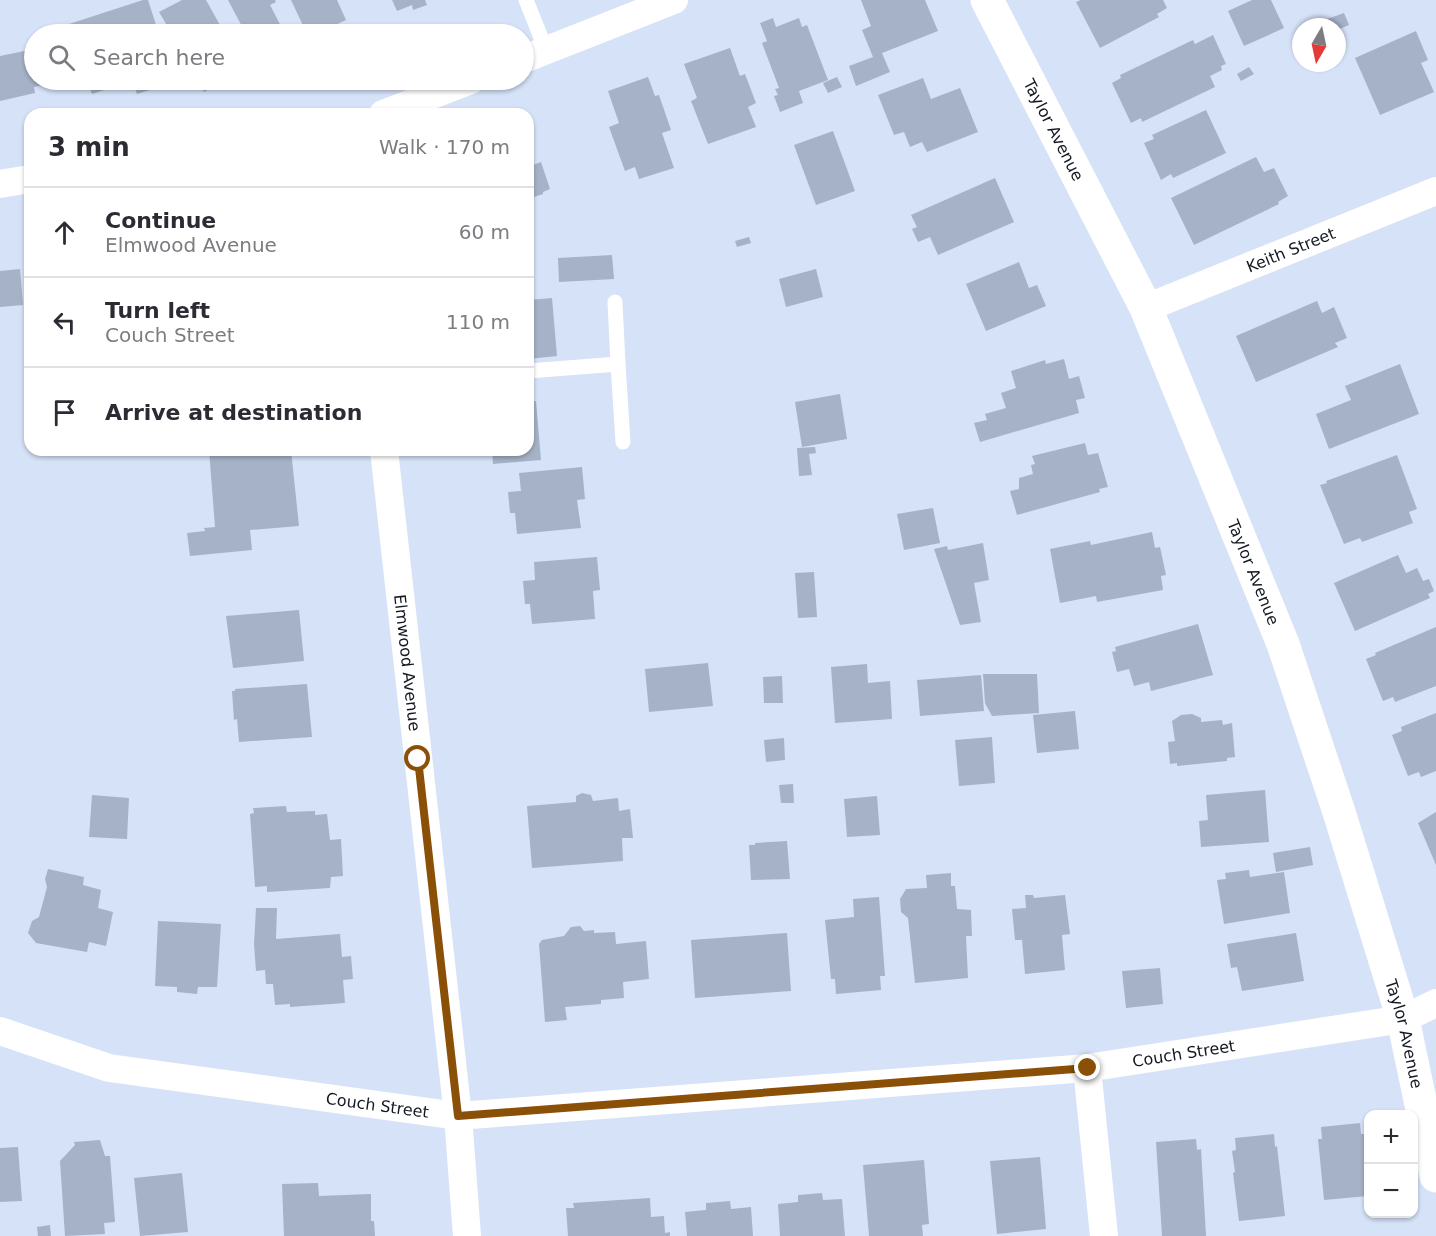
<!DOCTYPE html>
<html lang="en">
<head>
<meta charset="utf-8">
<style>
  body { margin:0; font-family:"DejaVu Sans",sans-serif; background:#f2f2f3; color:#2b2b33 }
  .controls { position:absolute; right:18px; bottom:18px; display:grid; overflow:hidden; border-radius:12px; box-shadow:0 2px 4px #0004 }
  .controls button { width:54px; height:54px; display:grid; place-items:center; padding:0; border:0; border-bottom:2px solid #e1e1e2; background:#fff; color:#2b2b33; font:30px sans-serif }
  .compass { position:absolute; left:1292px; top:18px; width:54px; height:54px; border-radius:50%; background:#fff; box-shadow:0 2px 4px #0004; rotate:189deg }
  .stop { position:absolute; width:18px; height:18px; margin:-14px; border:4px solid #8a5007; border-radius:50%; background:#fff }
  .stop.end { background:#8a5007; border-color:#fff; box-shadow:0 2px 6px #0008 }
  .list { margin:0; padding:0; list-style:none }
  h2 { display:flex; justify-content:space-between; align-items:center; height:78px; margin:0; padding:0 24px; font-size:26px }
  h2 small { font-size:20px; font-weight:400; color:#7c7c81 }
  .list li { display:grid; grid-template-columns:39px 1fr auto; gap:18px; align-items:center; box-sizing:border-box; height:90px; padding:0 24px; border-top:2px solid #e1e1e2 }
  .list b { display:block; font-size:22px; white-space:nowrap }
  .list p { margin:0; font-size:20px; white-space:nowrap; color:#7c7c81 }
  .list em { font-size:20px; font-style:normal; color:#7c7c81 }
  .icon { flex:none; width:33px; height:33px; fill:none; stroke:currentColor; stroke-width:2; stroke-linecap:round; stroke-linejoin:round }
  .map { position:relative; flex:none; width:1436px; height:1236px; overflow:hidden }
  .search { position:absolute; background:#fff; box-shadow:0 2px 4px #0004; left:24px; top:24px; width:510px; height:66px; display:flex; align-items:center; gap:15px; box-sizing:border-box; padding:0 21px; border-radius:33px; color:#7c7c81; font-size:22px }
  .panel { position:absolute; background:#fff; box-shadow:0 2px 4px #0004; left:24px; top:108px; width:510px; height:348px; border-radius:18px }
  .map>svg:first-child { display:block }
  .building { fill:#a6b2c7 }
  .lines { fill:none; stroke-linecap:round; stroke-linejoin:round }
  .service { stroke:#fff; stroke-width:15 }
  .minor { stroke:#fff; stroke-width:28 }
  .tertiary { stroke:#fff; stroke-width:33 }
  .route { stroke:#8a5007; stroke-width:8 }
  .labels { text-anchor:middle; stroke-width:6; stroke-linejoin:round; paint-order:stroke }
  .street-label { font-size:16px; fill:#141820; stroke:#fff }
</style>
</head>
<body>
<div class="map">
<svg width="1436" height="1236" viewBox="0 0 1436 1236">
  <rect width="100%" height="100%" fill="#d5e2f8"/>
  <g class="building">
    <path d="M143,0H148L159,34H72L69,24Z"/>
    <path d="M182,0H206L225,34H172L159,12Z"/>
    <path d="M228,0H275L276,2L270,5L285,34H246Z"/>
    <path d="M291,0H337L346,20L329,28L331,34H319L317,32L307,34Z"/>
    <path d="M392,0H425L427,5L413,10L412,5L397,11Z"/>
    <path d="M861,0H925L938,31L882,53L890,72L856,86L849,66L873,57L862,30L871,26Z"/>
    <path d="M1081,0H1163L1167,8L1157,14L1159,17L1100,48L1076,2Z"/>
    <path d="M1252,0H1271L1284,28L1244,46L1228,11Z"/>
    <path d="M1344,13L1349,25L1337,30V27H1330L1327,19Z"/>
    <path d="M773,18L776,27L799,18L802,27L807,25L828,80L799,91L803,103L780,112L774,96L778,95L775,89L779,88L762,43L767,41L760,23Z"/>
    <path d="M1416,31L1428,60L1421,63L1434,92L1380,115L1355,58Z"/>
    <path d="M1213,35L1226,64L1221,66L1222,70L1210,76L1215,87L1142,122L1141,118L1131,123L1112,83L1121,78L1120,75L1193,40L1195,44Z"/>
    <path d="M730,48L740,76L745,74L756,103L748,107L756,127L708,144L691,101L697,98L684,64Z"/>
    <path d="M34,49V80H54V82L34,87L35,93L0,101V56Z"/>
    <path d="M1249,67L1254,74L1241,81L1237,74Z"/>
    <path d="M648,77L655,96L659,95L671,130L662,133L674,168L639,179L635,167L625,171L609,127L619,123L608,91Z"/>
    <path d="M837,77L842,87L828,93L823,83Z"/>
    <path d="M923,78L931,99L960,88L978,132L927,152L922,142L910,147L904,132L894,135L878,95Z"/>
    <path d="M87,80H153L156,88L137,94L132,81L92,94Z"/>
    <path d="M197,80H225L204,92Z"/>
    <path d="M1206,110L1226,153L1173,178L1171,174L1161,180L1144,143L1154,139L1152,135Z"/>
    <path d="M833,131L855,191L816,205L794,145Z"/>
    <path d="M528,145L533,165L541,162L550,189L543,192V194L528,199Z"/>
    <path d="M1256,157L1264,172L1274,168L1288,196L1278,202L1279,204L1194,245L1171,198Z"/>
    <path d="M995,178L1014,222L938,255L930,237L918,242L912,229L917,227L911,215Z"/>
    <path d="M749,237L751,243L737,247L735,241Z"/>
    <path d="M612,255L614,279L559,282L558,258Z"/>
    <path d="M1019,262L1029,288L1037,285L1046,306L986,331L966,284Z"/>
    <path d="M20,269L23,305L0,307V271Z"/>
    <path d="M816,269L823,297L786,307L779,279Z"/>
    <path d="M552,298L557,356L528,359V300Z"/>
    <path d="M1317,301L1322,313L1334,307L1347,338L1335,343L1338,347L1256,382L1236,336Z"/>
    <path d="M1064,359L1069,379L1079,376L1085,398L1076,400L1079,413L980,442L974,423L987,420L985,414L1006,408L1001,393L1016,388L1011,371L1045,360L1046,364Z"/>
    <path d="M1400,364L1419,414L1329,449L1316,414L1351,400L1345,386Z"/>
    <path d="M840,394L847,439L802,447L795,402Z"/>
    <path d="M536,401L541,460L493,464L492,450H528V402Z"/>
    <path d="M1085,443L1088,455L1098,453L1108,487L1099,489L1100,492L1017,515L1010,491L1019,489V478L1033,474L1031,465L1035,464L1032,456Z"/>
    <path d="M815,447L816,453L809,454L812,475L799,476L797,448Z"/>
    <path d="M209,450H291L299,526L250,530L252,550L190,556L187,533L205,531L204,528L215,527Z"/>
    <path d="M1397,455L1417,509L1409,512L1413,523L1362,542L1360,538L1344,544L1320,485L1327,483L1326,481Z"/>
    <path d="M582,467L585,499L577,500L581,528L517,534L515,513H510L508,492L521,491L519,473Z"/>
    <path d="M933,508L940,543L904,550L897,514Z"/>
    <path d="M1152,532L1155,548L1160,547L1166,575L1161,576L1163,590L1097,602L1096,596L1060,603L1050,549L1090,541L1091,545Z"/>
    <path d="M983,543L989,580L974,583L981,622L960,625L934,549L947,546L948,550Z"/>
    <path d="M1398,555L1406,573L1417,568L1423,581L1429,579L1434,591L1428,594L1430,598L1355,631L1334,583Z"/>
    <path d="M597,557L600,590L593,591L595,619L532,624L530,604H525L523,581L535,580L534,562Z"/>
    <path d="M814,572L817,617L798,618L795,573Z"/>
    <path d="M299,610L304,661L233,668L226,616Z"/>
    <path d="M1198,624L1213,675L1151,691L1149,682L1134,686L1129,669L1117,672L1112,652L1116,651L1115,647Z"/>
    <path d="M1436,627V686L1395,702L1393,697L1383,701L1366,659L1376,655L1375,653Z"/>
    <path d="M708,663L713,706L649,712L645,669Z"/>
    <path d="M867,664L868,683L890,681L892,719L835,723L831,667Z"/>
    <path d="M983,674H1037L1039,713L992,716L985,703Z"/>
    <path d="M981,675L984,711L920,716L917,680Z"/>
    <path d="M782,676L783,703H764L763,677Z"/>
    <path d="M307,684L312,737L239,742L237,719L234,720L232,691H235V689Z"/>
    <path d="M1075,711L1079,749L1037,753L1033,715Z"/>
    <path d="M1436,713V771L1421,777L1419,772L1408,776L1392,735L1402,731L1401,727Z"/>
    <path d="M1192,714L1201,718V722L1222,720L1223,725L1232,723L1235,757L1227,758V761L1177,766V763L1170,764L1168,742L1175,741L1172,721L1181,715Z"/>
    <path d="M992,737L995,783L959,786L955,740Z"/>
    <path d="M784,738L785,760L766,762L764,740Z"/>
    <path d="M793,784L794,803H781L779,785Z"/>
    <path d="M1265,790L1269,842L1201,847L1199,821L1208,820L1206,795Z"/>
    <path d="M582,793L591,795L593,801L618,798L619,811L630,809L633,838H622L623,861L532,868L527,806L576,802V796Z"/>
    <path d="M92,795L129,798L127,839L89,837Z"/>
    <path d="M877,796L880,835L847,837L844,799Z"/>
    <path d="M286,806L287,812L315,811V815L327,814L330,840L341,839L343,876L331,877L330,888L267,892V886L255,887L250,814L254,813L253,808Z"/>
    <path d="M1436,812V865L1418,823Z"/>
    <path d="M787,841L790,879L751,880L749,845H755V843Z"/>
    <path d="M1310,847L1313,865L1276,872L1273,853Z"/>
    <path d="M48,869L84,877L83,885L101,890L98,908L113,912L106,946L89,942L87,952L36,943L28,933L32,921L39,917L47,887L45,879Z"/>
    <path d="M1249,870L1250,877L1284,872L1290,913L1224,924L1217,880L1226,879L1225,873Z"/>
    <path d="M951,873V886H955L957,909L971,910L972,936H966L968,978L915,983L908,918L901,912L900,899L906,889L927,888L926,875Z"/>
    <path d="M1025,895H1033L1034,898L1065,895L1070,934L1062,935L1065,970L1025,974L1022,940H1015L1012,909L1026,908Z"/>
    <path d="M879,897L885,976H880L881,990L836,994L835,979H831L825,920L854,917L853,899Z"/>
    <path d="M256,908H277L276,939L340,934L342,957L351,956L353,979L343,980L345,1003L290,1007V1004L275,1005L273,984H266L265,970L256,971L254,944Z"/>
    <path d="M158,921L221,924L217,987H198L197,994L177,992V987L155,986Z"/>
    <path d="M580,926L584,931L594,930V933L615,932L616,944L646,941L649,979L623,982L624,998L601,1000V1004L565,1007L567,1020L545,1022L539,944L542,940L564,936L571,927Z"/>
    <path d="M787,933L791,991L695,998L691,940Z"/>
    <path d="M1296,933L1304,981L1242,991L1237,967L1231,968L1227,944Z"/>
    <path d="M1160,968L1163,1004L1126,1008L1122,971Z"/>
    <path d="M1360,1123L1361,1134H1366L1368,1196L1324,1200L1318,1139H1322L1321,1127Z"/>
    <path d="M1274,1134L1275,1147L1277,1146L1285,1216L1239,1221L1233,1173L1235,1172L1232,1151L1236,1150L1235,1138Z"/>
    <path d="M1196,1139L1197,1150L1201,1149L1206,1236H1162L1156,1142Z"/>
    <path d="M100,1140L105,1156H110L115,1222L104,1223L105,1234L65,1236L60,1161L75,1145L74,1142Z"/>
    <path d="M18,1147L22,1201L0,1202V1148Z"/>
    <path d="M1040,1157L1046,1229L997,1234L990,1161Z"/>
    <path d="M924,1160L929,1224L922,1225L923,1236H869L863,1165Z"/>
    <path d="M182,1173L188,1232L140,1236L134,1178Z"/>
    <path d="M318,1183L319,1196L371,1194V1221H374L375,1236H284L282,1184Z"/>
    <path d="M822,1193L823,1200L842,1199L845,1236H780L778,1204L798,1202V1195Z"/>
    <path d="M650,1198L651,1217L664,1216L665,1233L670,1232V1236H568L566,1208H574L573,1203Z"/>
    <path d="M730,1201L731,1209L751,1207L753,1236H687L685,1212L706,1210V1203Z"/>
    <path d="M50,1225L51,1236H38L37,1227Z"/>
  </g>
  <g class="lines">
    <g class="service">
      <path d="M526,0L546,50"/>
      <path d="M615,302L618,364"/>
      <path d="M528,371L618,364L623,442"/>
    </g>
    <g class="minor">
      <path d="M524,59L674,0"/>
      <path d="M383,114L471,80"/>
      <path d="M0,184L30,179"/>
      <path id="s1" d="M1146,308L1436,191"/>
      <path id="s2" d="M384,450L458,1116L467,1236"/>
      <path id="s3" d="M0,1031L109,1068L458,1116L1087,1068L1403,1019L1436,1003"/>
      <path d="M1087,1068L1104,1236"/>
    </g>
    <path class="tertiary" id="s4" d="M987,0L1146,308L1283,644L1339,812L1403,1019L1436,1176"/>
  </g>
  <g class="lines">
    <path class="route" d="M418,759L458,1116L1088,1068"/>
  </g>
  <g class="labels">
    <g class="street-label">
      <text dy="6" stroke="none"><textPath href="#s4" startOffset="146">Taylor Avenue</textPath></text>
      <text dy="6" stroke="none"><textPath href="#s1" startOffset="156">Keith Street</textPath></text>
      <text dy="6" stroke="none"><textPath href="#s4" startOffset="632">Taylor Avenue</textPath></text>
      <text dy="6" stroke="none"><textPath href="#s2" startOffset="214">Elmwood Avenue</textPath></text>
      <text dy="6" stroke="none"><textPath href="#s4" startOffset="1118">Taylor Avenue</textPath></text>
      <text dy="6" stroke="none"><textPath href="#s3" startOffset="1196">Couch Street</textPath></text>
      <text dy="6" stroke="none"><textPath href="#s3" startOffset="386">Couch Street</textPath></text>
    </g>
  </g>
</svg>
<div class="controls">
<button>+</button>
<button>−</button>
</div>
<svg class="compass" viewBox="-18 -18 36 36"><path d="M0-13l5 13h-10z" fill="#e53935"/><path d="M0 13l5-13h-10z" fill="#7c7c81"/></svg>
<div class="stop" style="left:418px;top:759px"></div>
<div class="stop end" style="left:1088px;top:1068px"></div>
<div class="search"><svg class="icon" aria-label="search" viewBox="0 0 24 24"><circle cx="10" cy="10" r="6"/><path d="M15 15l6 6"/></svg>Search here</div>
<section class="panel">
<h2>3 min<small>Walk · 170 m</small></h2>
<ul class="list">
<li><svg class="icon" aria-label="ahead" viewBox="0 0 24 24"><path d="M12 20V5M6 11l6-6 6 6"/></svg><div><b>Continue</b><p>Elmwood Avenue</p></div><em>60 m</em></li>
<li><svg class="icon" aria-label="left" viewBox="0 0 24 24"><path d="M17 20v-9H6M10 6l-5 5 5 5"/></svg><div><b>Turn left</b><p>Couch Street</p></div><em>110 m</em></li>
<li><svg class="icon" aria-label="arrive" viewBox="0 0 24 24"><path d="M6 21V4h12l-3 4 3 4H6"/></svg><div><b>Arrive at destination</b></div></li>
</ul>
</section>
</div>
</body>
</html>
